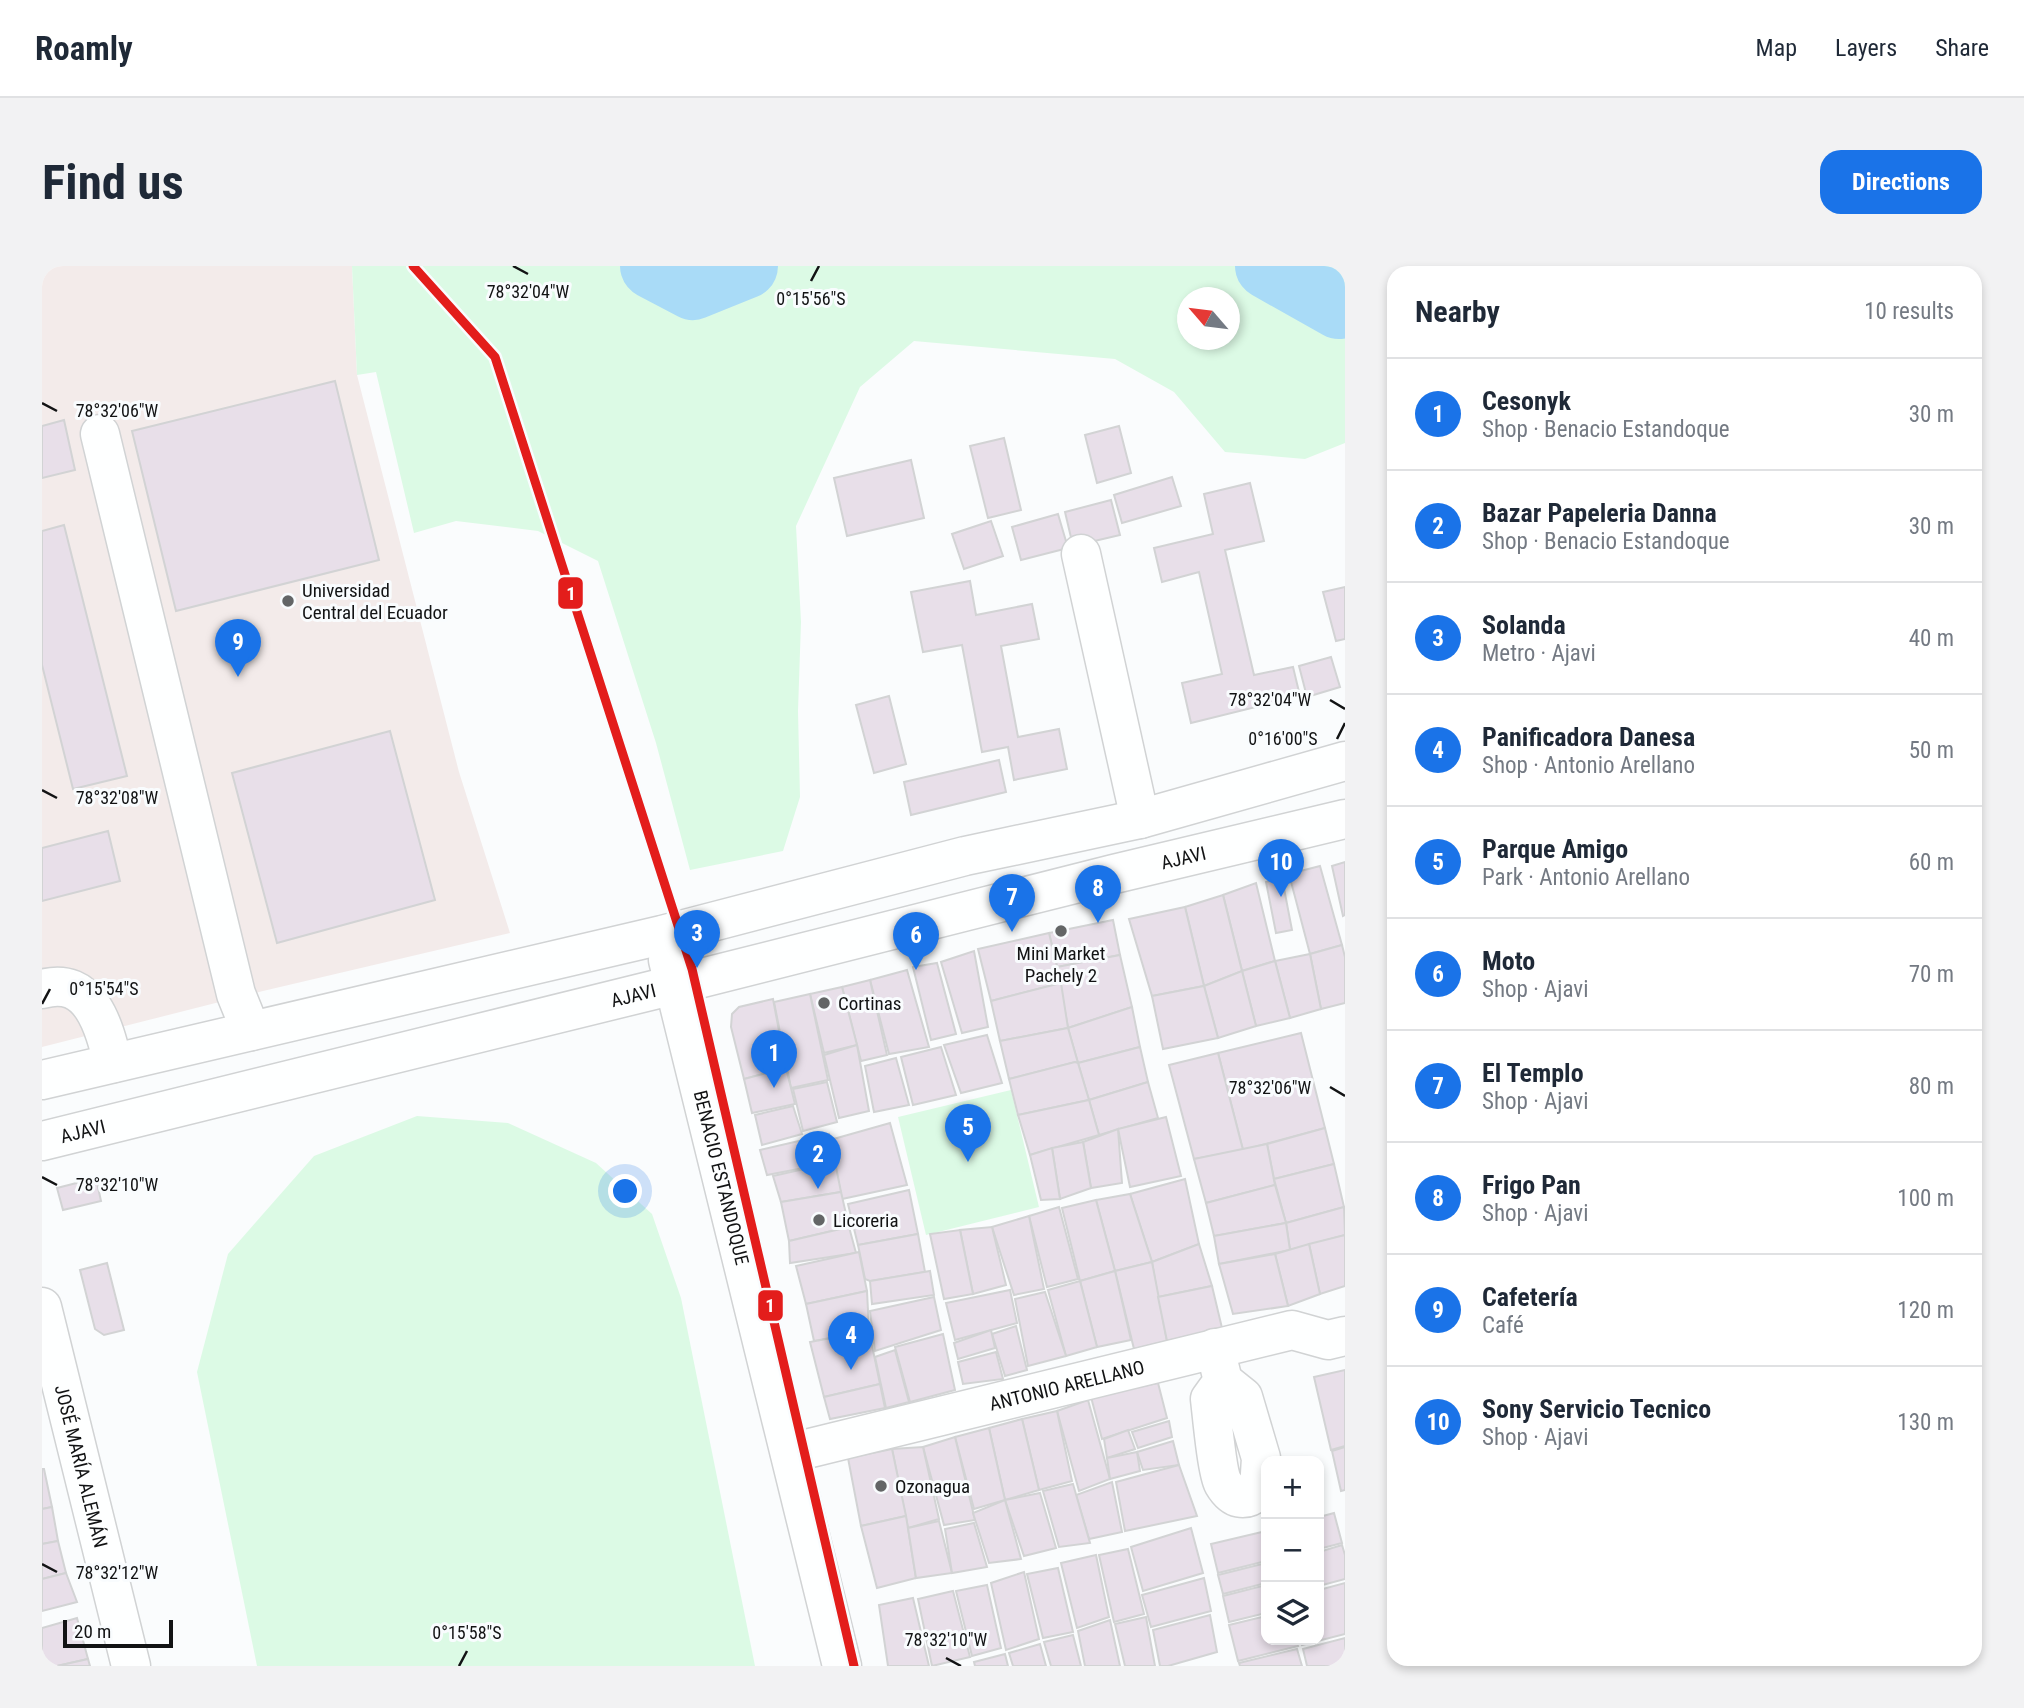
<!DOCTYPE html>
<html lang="en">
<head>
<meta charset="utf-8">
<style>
  body { margin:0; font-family:"Roboto Condensed",sans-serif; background:#f2f2f3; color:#1f2937 }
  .controls { position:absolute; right:21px; bottom:21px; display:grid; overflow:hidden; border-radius:14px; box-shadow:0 4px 10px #0003 }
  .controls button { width:63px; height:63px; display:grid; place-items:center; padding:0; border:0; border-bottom:2px solid #e0e1e3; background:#fff; color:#1f2937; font:35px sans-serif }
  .compass { position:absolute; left:1135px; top:21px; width:63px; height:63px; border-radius:50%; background:#fff; box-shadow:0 4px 10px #0003; rotate:298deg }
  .scale { position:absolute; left:21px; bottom:18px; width:110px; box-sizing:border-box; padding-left:7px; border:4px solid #121314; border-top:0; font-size:19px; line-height:24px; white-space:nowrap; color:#121314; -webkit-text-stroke:5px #f9fcfe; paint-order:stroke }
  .you { position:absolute; left:584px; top:926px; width:24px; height:24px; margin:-18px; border:5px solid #fff; border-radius:50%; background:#1a73e8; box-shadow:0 0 0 10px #1a73e833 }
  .badge { display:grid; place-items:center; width:46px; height:46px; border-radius:50%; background:#1a73e8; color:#fff; font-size:23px; font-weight:700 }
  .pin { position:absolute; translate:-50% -58px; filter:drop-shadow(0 2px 4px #0008) }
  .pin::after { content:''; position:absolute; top:37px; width:24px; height:21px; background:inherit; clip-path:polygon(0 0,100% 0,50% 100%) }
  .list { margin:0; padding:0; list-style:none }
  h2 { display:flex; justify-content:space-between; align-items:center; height:91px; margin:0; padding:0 28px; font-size:30px }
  h2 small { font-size:23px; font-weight:400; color:#747a83 }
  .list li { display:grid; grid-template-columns:46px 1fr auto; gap:21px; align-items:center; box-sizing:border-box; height:112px; padding:0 28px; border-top:2px solid #e0e1e3 }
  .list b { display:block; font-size:26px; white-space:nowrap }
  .list p { margin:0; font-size:23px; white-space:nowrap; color:#747a83 }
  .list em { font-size:23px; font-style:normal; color:#747a83 }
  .icon { flex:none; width:38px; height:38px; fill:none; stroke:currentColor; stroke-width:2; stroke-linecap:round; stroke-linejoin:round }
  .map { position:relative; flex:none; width:1303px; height:1400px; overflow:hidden; border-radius:21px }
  header { display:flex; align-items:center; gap:42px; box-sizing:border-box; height:98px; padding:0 35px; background:#fff; border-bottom:2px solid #e0e1e3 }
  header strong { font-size:33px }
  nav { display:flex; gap:38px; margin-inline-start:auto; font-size:24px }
  .intro { display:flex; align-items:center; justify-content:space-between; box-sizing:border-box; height:168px; padding:0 42px }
  h1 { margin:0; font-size:49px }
  .button { padding:18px 32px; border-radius:21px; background:#1a73e8; color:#fff; font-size:24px; font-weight:700 }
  main { display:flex; gap:42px; padding:0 42px }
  aside { flex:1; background:#fff; border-radius:21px; box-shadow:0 4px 10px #0003 }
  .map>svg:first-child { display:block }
  .education { fill:#f3ebea }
  .green { fill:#dcfae5; fill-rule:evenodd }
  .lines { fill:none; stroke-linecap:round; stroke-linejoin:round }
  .river { stroke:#a9dbf7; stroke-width:66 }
  .building { fill:#e8dfe9; stroke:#d2d3d4; stroke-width:2 }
  .minor-casing { stroke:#d1d3d4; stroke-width:41 }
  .minor { stroke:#feffff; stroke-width:38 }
  .metro-1-casing { stroke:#f9fcfe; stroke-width:14 }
  .metro-1 { stroke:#e31d1b; stroke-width:9 }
  .ticks { fill:none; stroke:#121314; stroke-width:2.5 }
  .poi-dot { fill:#636566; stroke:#f9fcfe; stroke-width:2.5 }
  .labels { text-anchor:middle; stroke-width:6; stroke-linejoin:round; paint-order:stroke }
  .poi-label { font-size:19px; fill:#121314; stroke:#f9fcfe; text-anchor:start }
  .street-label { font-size:19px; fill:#121314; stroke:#f9fcfe }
  .ticks-label { font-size:18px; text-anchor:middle; fill:#121314; stroke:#f9fcfe; stroke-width:6; stroke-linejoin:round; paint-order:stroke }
  .line-badge { stroke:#f9fcfe; stroke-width:2.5 }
  .badge-label { font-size:19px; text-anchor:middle; font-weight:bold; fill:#fff }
</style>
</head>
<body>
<header>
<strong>Roamly</strong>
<nav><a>Map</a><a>Layers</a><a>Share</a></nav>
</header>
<div class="intro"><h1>Find us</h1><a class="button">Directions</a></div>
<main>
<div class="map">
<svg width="1303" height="1400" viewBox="0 0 1303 1400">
  <rect width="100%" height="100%" fill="#fafcfd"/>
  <path class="education" d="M0,0H310L315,109L417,506L468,667L221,725L0,781Z"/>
  <g class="green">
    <path d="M310,0H1303V177L1263,193L1183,186L1132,126L1073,93L872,75L818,121L754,260L759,356L756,445L758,531L741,585L648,604L614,477L556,295L496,265L414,255L372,267L334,106L315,109ZM1146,32H1188V74H1146Z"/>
    <path d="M969,824L997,941L884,969L856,851Z"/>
    <path d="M375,850L466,857L554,897L610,948L639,1032L713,1400H215L155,1106L186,988L272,890Z"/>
  </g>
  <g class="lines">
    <g class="river">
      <path d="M611,0L651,21L703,0"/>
      <path d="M1226,0L1297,40L1303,38"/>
    </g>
  </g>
  <g class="building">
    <path d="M293,115L337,294L134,345L90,165Z"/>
    <path d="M22,154L33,204L0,212V160Z"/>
    <path d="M1077,160L1089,207L1055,217L1043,169Z"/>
    <path d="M962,172L979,244L946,252L928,180Z"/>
    <path d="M869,194L882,252L805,270L792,212Z"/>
    <path d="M1130,211L1139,240L1080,257L1072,229Z"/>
    <path d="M1208,217L1222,275L1183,284L1212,409L1251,401L1258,430L1149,457L1140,417L1180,408L1157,306L1120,316L1112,282L1171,268L1162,228Z"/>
    <path d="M1069,234L1078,269L1031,280L1023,246Z"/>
    <path d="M1016,248L1026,282L979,294L970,261Z"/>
    <path d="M949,255L961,290L922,303L910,268Z"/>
    <path d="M22,259L85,510L31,523L0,399V265Z"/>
    <path d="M928,315L934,349L990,338L997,373L959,380L976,471L1017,463L1025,503L972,514L966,481L940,486L920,379L881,386L869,326Z"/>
    <path d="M1303,321V373L1294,375L1281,326Z"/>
    <path d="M1289,391L1298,421L1265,431L1257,400Z"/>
    <path d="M847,430L864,498L832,507L814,439Z"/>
    <path d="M348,465L393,634L235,677L190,507Z"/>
    <path d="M957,494L964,526L869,549L862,516Z"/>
    <path d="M66,565L78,615L0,635V582Z"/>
    <path d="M1303,596V649L1301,650L1290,600Z"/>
    <path d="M1278,600L1300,679L1268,688L1247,608Z"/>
    <path d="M1240,612L1250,664L1234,667L1224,616Z"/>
    <path d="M1214,617L1233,695L1200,705L1181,629Z"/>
    <path d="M1181,629L1200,705L1162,720L1143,641Z"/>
    <path d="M1143,641L1162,720L1110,730L1087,653Z"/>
    <path d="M1071,654L1078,689L1015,701L1007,667Z"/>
    <path d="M1007,667L1019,717L949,735L936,683Z"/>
    <path d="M1300,679L1303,691V737L1279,743L1268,688Z"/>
    <path d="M932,685L946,761L920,767L899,696Z"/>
    <path d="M1268,688L1279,743L1248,752L1233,695Z"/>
    <path d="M1078,689L1090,741L1026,762L1015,701Z"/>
    <path d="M1233,695L1248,752L1214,760L1200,705Z"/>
    <path d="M895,697L914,768L889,774L871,701Z"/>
    <path d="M865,704L887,781L847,788L828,714Z"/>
    <path d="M1200,705L1214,760L1176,772L1162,720Z"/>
    <path d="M828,714L845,789L819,795L800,721Z"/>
    <path d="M1019,717L1026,762L958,775L949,735Z"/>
    <path d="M1162,720L1176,772L1121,783L1110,730Z"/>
    <path d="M800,721L815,779L782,787L768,728Z"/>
    <path d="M768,728L786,814L749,822L732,736Z"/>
    <path d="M731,733L744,802L702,813L689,761L690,748L697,741Z"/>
    <path d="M1090,741L1098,781L1036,797L1026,762Z"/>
    <path d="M1026,762L1036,797L1033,796L967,813L958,775Z"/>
    <path d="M1259,767L1283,862L1201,884L1176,787Z"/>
    <path d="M945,769L960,817L919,827L902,779Z"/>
    <path d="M815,779L827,845L797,852L782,789Z"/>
    <path d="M899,781L914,829L871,839L859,791Z"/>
    <path d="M1098,781L1106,816L1047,834L1036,797Z"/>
    <path d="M1176,787L1201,884L1152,893L1127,799Z"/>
    <path d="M854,792L867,839L832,846L823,800Z"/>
    <path d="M1033,796L1036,797L1047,834L976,849L967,813Z"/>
    <path d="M744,802L753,838L710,847L702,813Z"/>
    <path d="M785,816L795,856L761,865L751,823Z"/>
    <path d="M1106,816L1116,852L1057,869L1047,834Z"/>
    <path d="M1047,834L1057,869L988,889L976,849Z"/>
    <path d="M751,840L760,868L720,879L713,849Z"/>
    <path d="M1124,851L1139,910L1088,921L1076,863Z"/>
    <path d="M848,857L865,919L800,933L788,874Z"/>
    <path d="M1283,862L1292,898L1232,913L1225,878Z"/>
    <path d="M1076,863L1080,917L1049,922L1041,876Z"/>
    <path d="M787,868L793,896L725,909L718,884Z"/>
    <path d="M1041,876L1049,922L1018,933L1010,882Z"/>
    <path d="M1225,878L1233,919L1164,937L1152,893Z"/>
    <path d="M1010,882L1018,933L999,934L988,889Z"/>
    <path d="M793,896L799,926L739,936L731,910Z"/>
    <path d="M1292,898L1302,941L1244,957L1232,913Z"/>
    <path d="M54,912L59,935L21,944L15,922Z"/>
    <path d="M1143,913L1157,978L1110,996L1088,928Z"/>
    <path d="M1233,919L1244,957L1172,970L1164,937Z"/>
    <path d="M867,924L876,968L816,979L806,938Z"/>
    <path d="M799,926L807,961L747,975L739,936Z"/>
    <path d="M1088,928L1110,996L1073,1005L1054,934Z"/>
    <path d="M1054,934L1073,1005L1038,1015L1020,942Z"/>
    <path d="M1017,941L1036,1013L1005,1021L987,950Z"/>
    <path d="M1302,941L1303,969L1248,984L1244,957Z"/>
    <path d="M987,950L1002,1023L972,1029L950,961Z"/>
    <path d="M1244,957L1248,984L1177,998L1172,970Z"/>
    <path d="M807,961L814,987L748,997L747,975Z"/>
    <path d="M950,961L964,1019L931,1028L918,964Z"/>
    <path d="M918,964L931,1028L902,1033L888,968Z"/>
    <path d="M876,968L883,1006L828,1015L823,1013L816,979Z"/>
    <path d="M1303,969V1020L1278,1028L1267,978Z"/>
    <path d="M1157,978L1170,1020L1116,1031L1110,996Z"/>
    <path d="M1267,978L1278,1028L1246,1040L1233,988Z"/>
    <path d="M817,986L825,1025L764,1038L754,1000Z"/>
    <path d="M1233,988L1246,1040L1191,1048L1177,998Z"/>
    <path d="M1110,996L1125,1075L1092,1083L1073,1005Z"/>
    <path d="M65,997L82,1064L62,1069L53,1063L38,1004Z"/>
    <path d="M888,1005L892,1029L830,1038L828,1015Z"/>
    <path d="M1073,1005L1089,1074L1055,1081L1038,1015Z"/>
    <path d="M1038,1015L1055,1081L1024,1090L1006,1024Z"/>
    <path d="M1170,1020L1180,1062L1125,1075L1116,1031Z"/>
    <path d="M968,1024L975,1057L913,1074L904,1037Z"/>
    <path d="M825,1025L827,1065L772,1075L764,1038Z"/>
    <path d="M1003,1026L1024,1090L986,1100L973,1033Z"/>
    <path d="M892,1031L899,1064L833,1085L828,1045Z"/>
    <path d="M974,1060L985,1104L963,1110L950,1068Z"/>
    <path d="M949,1064L953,1082L916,1093L912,1077Z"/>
    <path d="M827,1065L838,1118L782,1131L768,1076Z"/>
    <path d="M901,1068L913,1124L868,1136L853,1081Z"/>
    <path d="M853,1084L867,1136L844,1142L833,1091Z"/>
    <path d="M954,1086L961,1113L921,1118L916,1096Z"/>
    <path d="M1303,1104V1180L1289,1184L1272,1111Z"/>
    <path d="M1116,1117L1125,1152L1060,1173L1049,1131Z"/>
    <path d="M838,1118L843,1142L788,1153L782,1131Z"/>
    <path d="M1046,1134L1068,1213L1037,1225L1015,1145Z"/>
    <path d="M1015,1145L1030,1215L997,1224L980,1153Z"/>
    <path d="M980,1153L997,1224L963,1234L947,1162Z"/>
    <path d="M1127,1155L1130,1171L1096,1182L1090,1166Z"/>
    <path d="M947,1162L963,1234L932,1243L913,1171Z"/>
    <path d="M1086,1164L1093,1183L1065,1192L1062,1173Z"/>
    <path d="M913,1171L933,1254L902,1259L881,1181Z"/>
    <path d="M1131,1175L1137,1199L1101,1204L1095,1186Z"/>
    <path d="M881,1181L897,1253L866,1262L850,1183Z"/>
    <path d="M1303,1181V1224L1299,1225L1290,1185Z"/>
    <path d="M850,1183L864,1250L819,1260L806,1192Z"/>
    <path d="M1095,1186L1098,1205L1068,1213L1065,1192Z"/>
    <path d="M1137,1199L1155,1250L1083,1265L1074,1216Z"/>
    <path d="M0,1203H2L10,1241L0,1243Z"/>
    <path d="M1070,1216L1080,1266L1047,1273L1034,1229Z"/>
    <path d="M1031,1218L1048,1277L1017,1281L1001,1225Z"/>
    <path d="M998,1227L1014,1282L982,1290L963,1234Z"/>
    <path d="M963,1234L979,1293L947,1297L931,1247Z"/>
    <path d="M10,1241L16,1275L0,1278V1243Z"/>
    <path d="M1292,1247L1300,1277L1277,1283V1251Z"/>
    <path d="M864,1250L874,1312L835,1322L819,1260Z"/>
    <path d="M897,1255L910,1307L874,1312L866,1262Z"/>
    <path d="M932,1257L945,1301L910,1307L903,1263Z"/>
    <path d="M1149,1262L1161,1307L1101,1325L1089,1281Z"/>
    <path d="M1224,1265V1295L1176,1307L1169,1278Z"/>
    <path d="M16,1275L24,1307L0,1313V1278Z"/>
    <path d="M1300,1279L1303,1289V1313L1277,1320V1286Z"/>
    <path d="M1086,1283L1102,1348L1072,1356L1057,1289Z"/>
    <path d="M1054,1289L1067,1351L1035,1362L1019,1297Z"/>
    <path d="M1224,1297V1317L1181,1328L1176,1309Z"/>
    <path d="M1016,1302L1031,1366L1001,1372L985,1308Z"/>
    <path d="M982,1306L997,1373L964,1384L949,1317Z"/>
    <path d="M24,1307L35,1336L0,1345V1313Z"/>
    <path d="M1162,1312L1169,1345L1109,1361L1100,1329Z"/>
    <path d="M1303,1317V1368L1260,1379L1259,1374H1277V1324Z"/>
    <path d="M945,1319L959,1382L930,1390L914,1325Z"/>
    <path d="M1224,1319V1347L1187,1356L1181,1330Z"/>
    <path d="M911,1325L928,1391L890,1400L876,1333Z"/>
    <path d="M871,1332L887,1400H846L837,1339Z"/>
    <path d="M1168,1349L1175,1386L1126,1400H1118L1111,1364Z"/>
    <path d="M1224,1350V1374H1254L1256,1380L1196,1395L1187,1359Z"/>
    <path d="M1104,1351L1113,1400H1083L1073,1358Z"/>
    <path d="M35,1352L46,1393L15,1400H0V1362Z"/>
    <path d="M1068,1354L1078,1400H1043L1036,1365Z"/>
    <path d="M1031,1369L1039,1400H1009L1002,1376Z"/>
    <path d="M1303,1372V1400H1265L1261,1383Z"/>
    <path d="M998,1378L1004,1400H971L967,1387Z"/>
    <path d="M1255,1383L1260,1400H1198L1197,1397Z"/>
    <path d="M963,1388L966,1400H933L932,1396Z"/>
    <path d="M46,1393L48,1400H15Z"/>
  </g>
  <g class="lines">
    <defs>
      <g id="minor">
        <path d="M58,168L194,728L209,765"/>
        <path d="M1039,288L1098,553"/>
        <path id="s1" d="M626,694L800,1400"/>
        <path d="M0,723C49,709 62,761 71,797"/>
        <path d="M0,814L620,669L923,590L1098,553L1303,495"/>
        <path id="s2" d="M0,875L632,719L1072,608L1303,553"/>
        <path id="s3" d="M0,1041L89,1400"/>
        <path d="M1173,1082L1181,1115L1201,1131L1219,1192L1217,1224C1203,1237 1191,1234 1181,1217C1175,1206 1170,1150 1168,1133L1181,1115"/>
        <path id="s4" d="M748,1187L1250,1064L1286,1074L1303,1070"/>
      </g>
    </defs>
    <use href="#minor" class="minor-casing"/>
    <use href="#minor" class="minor"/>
    <defs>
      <path id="metro-1" d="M371,0L453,91L650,703L812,1400"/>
    </defs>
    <use href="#metro-1" class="metro-1-casing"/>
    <use href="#metro-1" class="metro-1"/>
  </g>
  <path class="ticks" d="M471,0L486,8M769,15L777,0M0,137L15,145M1288,434L1303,443M1295,473L1303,457M0,524L15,532M0,738L8,723M1288,821L1303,830M0,911L15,919M0,1298L15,1306M904,1392L919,1400M417,1400L425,1385"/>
  <g class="poi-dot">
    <circle cx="246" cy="335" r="7"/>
    <circle cx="1019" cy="665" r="7"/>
    <circle cx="782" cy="737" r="7"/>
    <circle cx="777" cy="954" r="7"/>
    <circle cx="839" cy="1220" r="7"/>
  </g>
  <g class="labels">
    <g class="poi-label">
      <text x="260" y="331">Universidad<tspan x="260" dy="22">Central del Ecuador</tspan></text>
      <text x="1019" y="694" text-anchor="middle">Mini Market<tspan x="1019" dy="22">Pachely 2</tspan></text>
      <text x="796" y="744">Cortinas</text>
      <text x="791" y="961">Licoreria</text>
      <text x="853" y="1227">Ozonagua</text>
    </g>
    <g class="street-label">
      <text dy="7" stroke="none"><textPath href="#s2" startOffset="1176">AJAVI</textPath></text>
      <text dy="7" stroke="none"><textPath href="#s2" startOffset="609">AJAVI</textPath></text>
      <text dy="7" stroke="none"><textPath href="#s2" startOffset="42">AJAVI</textPath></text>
      <text dy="7" stroke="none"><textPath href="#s1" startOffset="224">BENACIO ESTANDOQUE</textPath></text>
      <text dy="7" stroke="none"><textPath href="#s4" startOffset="285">ANTONIO ARELLANO</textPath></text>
      <text dy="7" stroke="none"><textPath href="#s3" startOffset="164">JOSÉ MARÍA ALEMÁN</textPath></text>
    </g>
  </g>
  <g class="ticks-label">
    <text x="486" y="32">78°32'04"W</text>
    <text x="769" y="39">0°15'56"S</text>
    <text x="75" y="151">78°32'06"W</text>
    <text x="1228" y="440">78°32'04"W</text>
    <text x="1241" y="479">0°16'00"S</text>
    <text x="75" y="538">78°32'08"W</text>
    <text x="62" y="729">0°15'54"S</text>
    <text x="1228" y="828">78°32'06"W</text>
    <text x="75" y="925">78°32'10"W</text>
    <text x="75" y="1313">78°32'12"W</text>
    <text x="425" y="1373">0°15'58"S</text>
    <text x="904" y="1380">78°32'10"W</text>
  </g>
  <g class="line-badge">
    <rect x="515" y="310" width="27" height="34" rx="7" fill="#e31d1b"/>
    <rect x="715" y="1023" width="27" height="33" rx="7" fill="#e31d1b"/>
  </g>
  <g class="badge-label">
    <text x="529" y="334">1</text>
    <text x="728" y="1046">1</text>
  </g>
</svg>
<div class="controls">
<button>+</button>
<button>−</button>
<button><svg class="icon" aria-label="layers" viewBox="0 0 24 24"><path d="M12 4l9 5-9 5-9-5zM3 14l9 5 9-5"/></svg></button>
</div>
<svg class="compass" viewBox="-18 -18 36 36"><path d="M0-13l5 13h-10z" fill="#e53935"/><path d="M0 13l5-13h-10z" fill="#747a83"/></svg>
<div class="scale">20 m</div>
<div class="you"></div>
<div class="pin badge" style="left:732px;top:822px">1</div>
<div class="pin badge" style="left:776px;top:923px">2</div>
<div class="pin badge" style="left:655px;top:702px">3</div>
<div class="pin badge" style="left:809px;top:1104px">4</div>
<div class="pin badge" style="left:926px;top:896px">5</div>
<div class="pin badge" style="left:874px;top:704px">6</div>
<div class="pin badge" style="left:970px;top:666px">7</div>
<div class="pin badge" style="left:1056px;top:657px">8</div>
<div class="pin badge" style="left:196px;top:411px">9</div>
<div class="pin badge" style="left:1239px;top:631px">10</div>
</div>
<aside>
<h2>Nearby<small>10 results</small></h2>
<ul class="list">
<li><span class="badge">1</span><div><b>Cesonyk</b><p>Shop · Benacio Estandoque</p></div><em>30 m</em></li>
<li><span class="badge">2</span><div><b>Bazar Papeleria Danna</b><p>Shop · Benacio Estandoque</p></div><em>30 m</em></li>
<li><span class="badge">3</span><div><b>Solanda</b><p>Metro · Ajavi</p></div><em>40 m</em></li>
<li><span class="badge">4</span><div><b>Panificadora Danesa</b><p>Shop · Antonio Arellano</p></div><em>50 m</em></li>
<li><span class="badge">5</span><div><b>Parque Amigo</b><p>Park · Antonio Arellano</p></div><em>60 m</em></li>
<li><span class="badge">6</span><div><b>Moto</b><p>Shop · Ajavi</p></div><em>70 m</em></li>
<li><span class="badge">7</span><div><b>El Templo</b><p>Shop · Ajavi</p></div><em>80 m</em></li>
<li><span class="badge">8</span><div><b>Frigo Pan</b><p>Shop · Ajavi</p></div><em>100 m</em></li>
<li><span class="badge">9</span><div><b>Cafetería</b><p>Café</p></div><em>120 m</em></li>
<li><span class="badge">10</span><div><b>Sony Servicio Tecnico</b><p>Shop · Ajavi</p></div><em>130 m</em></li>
</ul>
</aside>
</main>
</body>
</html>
